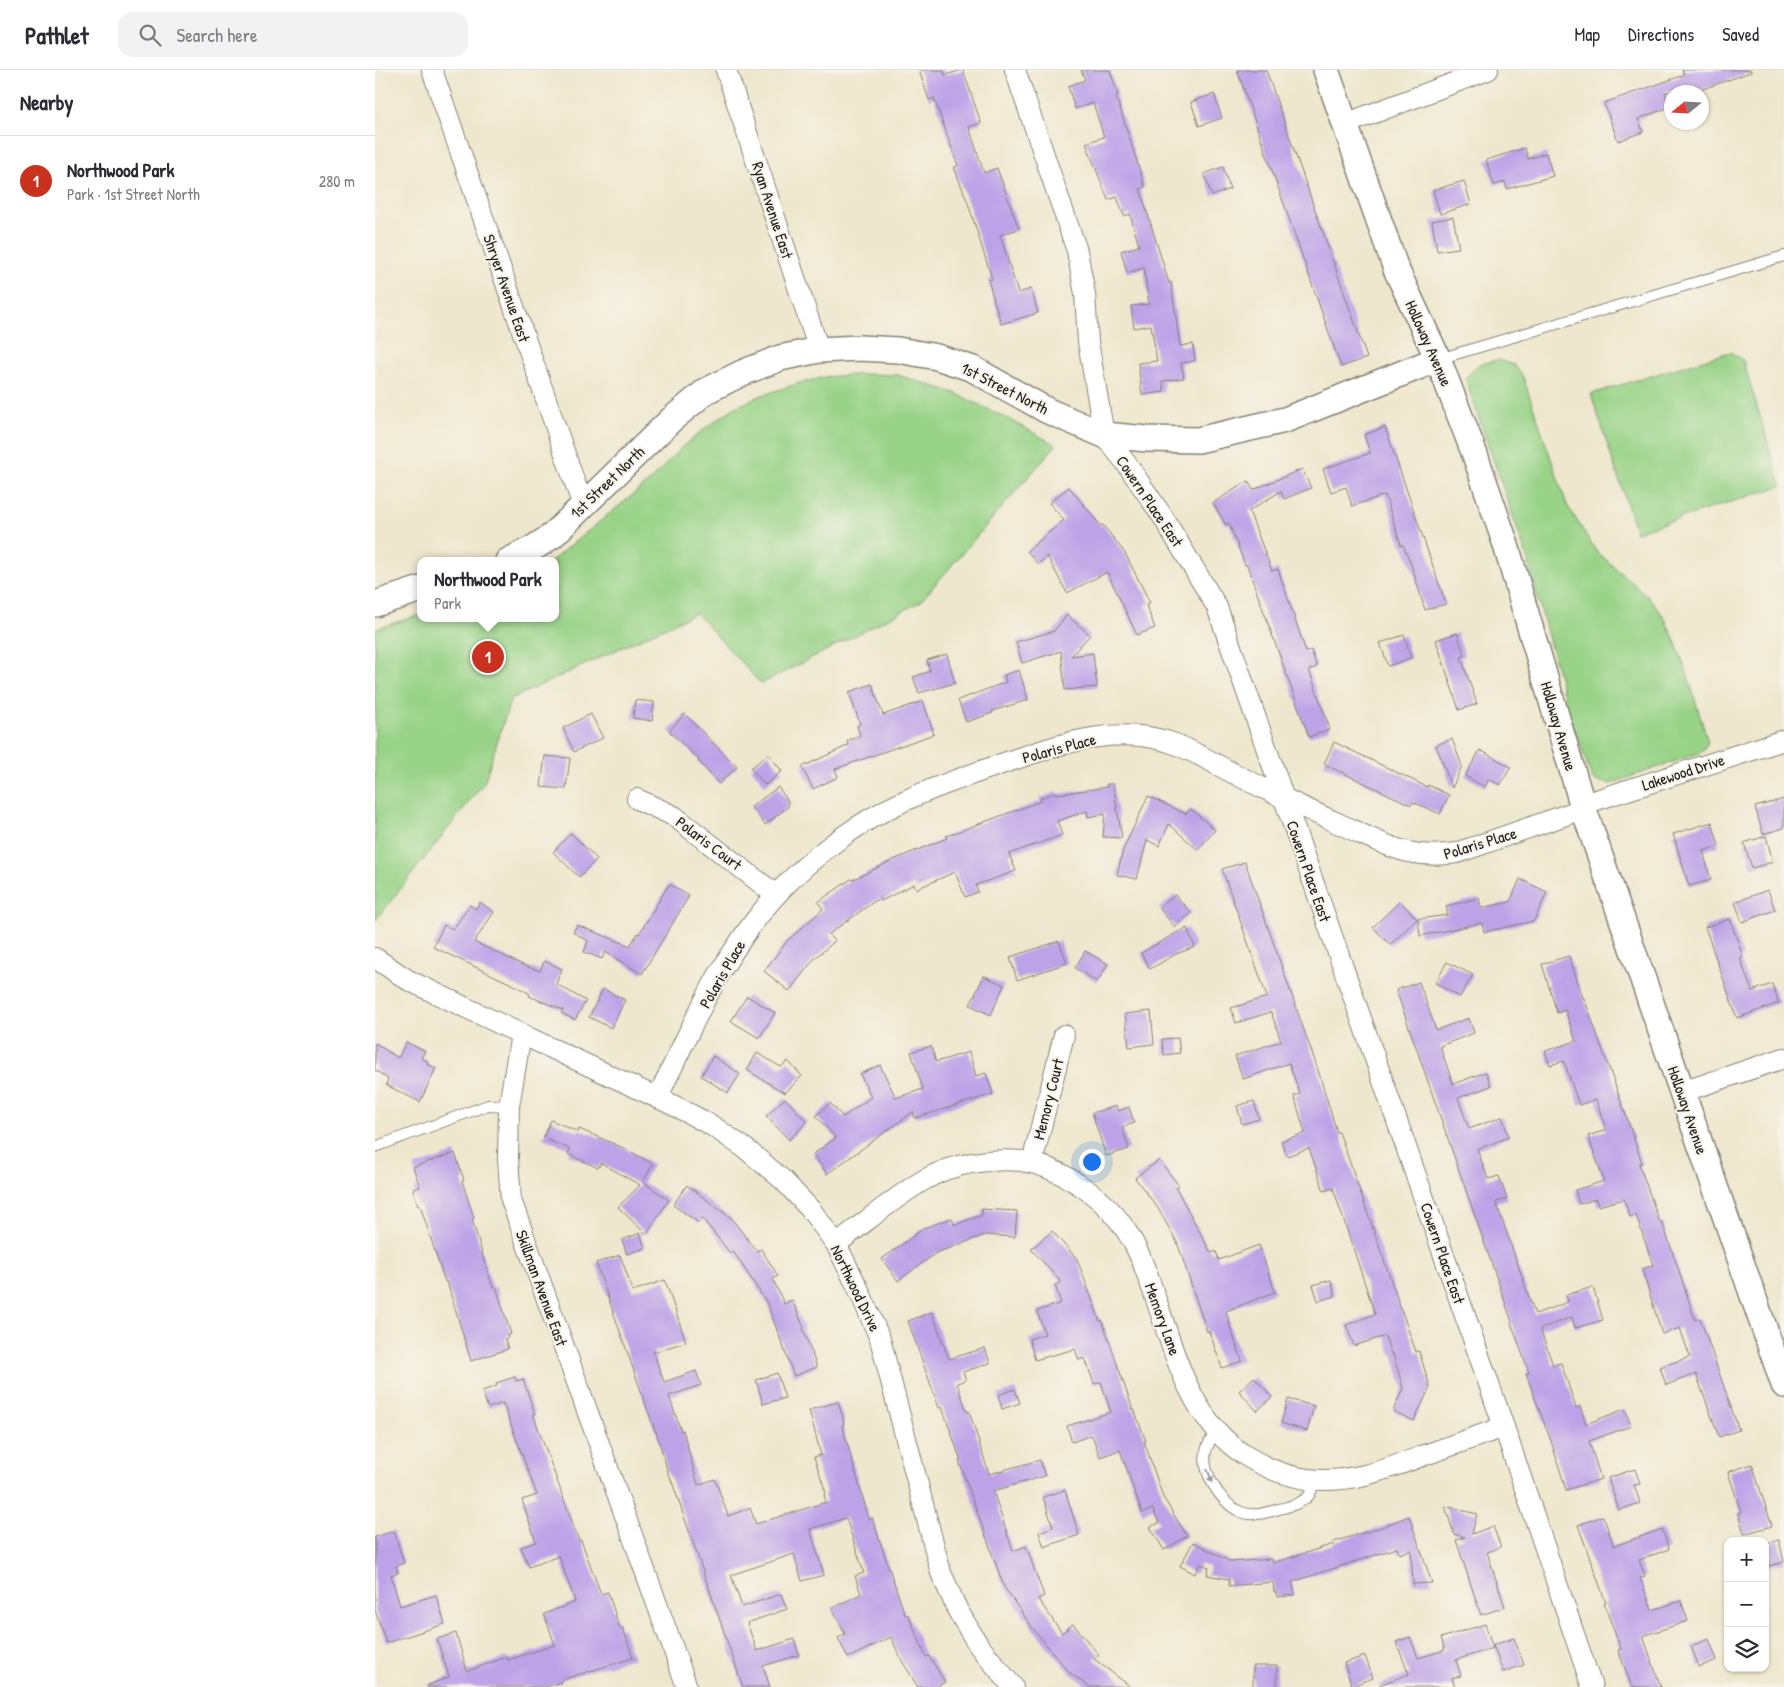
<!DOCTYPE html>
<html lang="en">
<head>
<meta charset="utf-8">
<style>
  body { margin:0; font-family:"Patrick Hand",sans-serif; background:#f2f2f3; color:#2b2b33 }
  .controls { position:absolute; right:15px; bottom:15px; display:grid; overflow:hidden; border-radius:10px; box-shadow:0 1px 4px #0004 }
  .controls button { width:45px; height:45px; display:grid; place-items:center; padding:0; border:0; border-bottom:1px solid #e1e1e2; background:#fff; color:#2b2b33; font:25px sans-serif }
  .compass { position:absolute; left:1289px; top:15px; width:45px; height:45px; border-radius:50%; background:#fff; box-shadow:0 1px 4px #0004; rotate:252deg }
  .you { position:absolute; left:716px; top:1091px; width:18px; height:18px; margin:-12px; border:4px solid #fff; border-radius:50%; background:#1a73e8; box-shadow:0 0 0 8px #1a73e833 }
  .badge { display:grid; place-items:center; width:32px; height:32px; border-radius:50%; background:#c8321e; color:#fff; font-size:16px; font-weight:700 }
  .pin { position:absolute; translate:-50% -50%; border:2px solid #fff; box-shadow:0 1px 5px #0006 }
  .popup { position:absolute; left:42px; top:487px; width:142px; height:65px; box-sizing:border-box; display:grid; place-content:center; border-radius:10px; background:#fff; filter:drop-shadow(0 1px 4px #0005); font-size:16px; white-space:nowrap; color:#7c7c81 }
  .popup b { font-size:19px; color:#2b2b33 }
  .popup::after { content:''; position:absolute; left:50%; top:100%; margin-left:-10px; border:10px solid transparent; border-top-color:#fff }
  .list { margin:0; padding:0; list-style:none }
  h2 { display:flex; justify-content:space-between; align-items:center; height:65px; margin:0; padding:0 20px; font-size:21px }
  h2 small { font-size:16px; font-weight:400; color:#7c7c81 }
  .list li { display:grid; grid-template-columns:32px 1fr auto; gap:15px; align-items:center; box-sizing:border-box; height:90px; padding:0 20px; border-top:1px solid #e1e1e2 }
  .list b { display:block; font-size:19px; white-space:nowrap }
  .list p { margin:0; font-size:16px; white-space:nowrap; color:#7c7c81 }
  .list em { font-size:16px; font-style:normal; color:#7c7c81 }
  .icon { flex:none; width:28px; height:28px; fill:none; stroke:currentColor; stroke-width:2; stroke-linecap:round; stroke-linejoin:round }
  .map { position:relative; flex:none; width:1409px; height:1617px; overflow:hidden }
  header { display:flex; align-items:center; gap:30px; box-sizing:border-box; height:70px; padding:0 25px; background:#fff; border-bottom:1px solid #e1e1e2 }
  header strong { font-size:24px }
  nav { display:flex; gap:28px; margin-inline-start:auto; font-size:18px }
  .search { width:350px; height:45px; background:#f2f2f3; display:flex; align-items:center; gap:12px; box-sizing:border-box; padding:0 18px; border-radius:15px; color:#7c7c81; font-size:19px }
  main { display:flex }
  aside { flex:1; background:#fff }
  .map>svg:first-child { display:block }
  .green { fill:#98d387; stroke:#5a7852 }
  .building { fill:#bda2e8 }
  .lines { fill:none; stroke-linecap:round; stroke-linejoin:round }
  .service-casing { stroke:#858274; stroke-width:12 }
  .minor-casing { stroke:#858274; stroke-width:22 }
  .tertiary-casing { stroke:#858274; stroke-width:28 }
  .service { stroke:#fff; stroke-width:10 }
  .minor { stroke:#fff; stroke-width:20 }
  .tertiary { stroke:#fff; stroke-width:25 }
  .oneway { fill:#999 }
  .labels { text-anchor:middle; stroke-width:4; stroke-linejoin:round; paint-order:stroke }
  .street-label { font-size:16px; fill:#1c1c1c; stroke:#f7f3e8 }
</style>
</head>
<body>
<header>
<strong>Pathlet</strong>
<div class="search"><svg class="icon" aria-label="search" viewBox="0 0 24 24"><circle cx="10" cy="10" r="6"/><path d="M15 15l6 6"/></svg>Search here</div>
<nav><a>Map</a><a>Directions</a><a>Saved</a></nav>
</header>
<main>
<aside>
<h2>Nearby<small></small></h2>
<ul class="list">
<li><span class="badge">1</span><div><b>Northwood Park</b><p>Park · 1st Street North</p></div><em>280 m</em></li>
</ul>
</aside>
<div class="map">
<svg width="1409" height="1617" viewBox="0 0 1409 1617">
  <rect width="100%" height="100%" fill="#f7f3e8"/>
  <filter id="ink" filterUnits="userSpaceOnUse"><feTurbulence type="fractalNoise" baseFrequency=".02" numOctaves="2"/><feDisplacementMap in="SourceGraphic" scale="10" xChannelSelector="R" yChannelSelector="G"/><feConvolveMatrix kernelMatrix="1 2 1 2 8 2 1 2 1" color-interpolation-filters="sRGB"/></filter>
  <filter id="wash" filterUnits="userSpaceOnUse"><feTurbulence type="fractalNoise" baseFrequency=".0096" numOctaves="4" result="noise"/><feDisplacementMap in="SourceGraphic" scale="20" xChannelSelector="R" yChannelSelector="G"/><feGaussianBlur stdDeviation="1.12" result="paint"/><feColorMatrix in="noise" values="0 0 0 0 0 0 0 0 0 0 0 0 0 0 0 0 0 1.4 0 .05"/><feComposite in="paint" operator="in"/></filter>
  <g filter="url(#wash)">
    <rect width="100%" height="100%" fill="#eee7cd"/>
    <g class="green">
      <path d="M1355,282L1368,290L1406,416L1261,462L1216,324Z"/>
      <path d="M1123,290L1139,295L1148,307L1192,435L1221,481L1260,515L1277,531L1289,547L1298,566L1311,600L1333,672L1327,682L1235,714L1218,710L1194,644L1151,484L1090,308L1104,294Z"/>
      <path d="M489,304L523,305L580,323L635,350L681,375L545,532L386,614L321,543L136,629L109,713L0,851V559L45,545L46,548H180V491H176L276,410L307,377L336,354L359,338L385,326L424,313L450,307Z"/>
    </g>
    <g id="blocks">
      <g class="building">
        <path d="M544,0H568L570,5L588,0L606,53L594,57L609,103L622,98L644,159L625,165L643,223L656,219L663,243L626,254L613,210L617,209L593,133L579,97L583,96L559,28L554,30Z"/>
        <path d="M706,0H735L743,25L741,26L770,117L765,119L794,213L796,212L805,276L818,274L820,291L806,293L809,308L788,311L789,322L767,325L763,293L782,291L776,255L759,258L756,236L774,234L769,198L752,203L746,181L764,176L755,144L749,146L742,127L733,130L711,73L729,67L718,33L700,39L693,16L710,10Z"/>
        <path d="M862,0H891L992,288L966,297Z"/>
        <path d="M1307,0H1376V2L1319,22H1290L1295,37L1263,49L1268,62L1243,71L1229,33L1309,5Z"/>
        <path d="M839,24L847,48L824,56L816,32Z"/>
        <path d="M1150,78L1153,89L1171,83L1178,106L1132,119L1130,112L1119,115L1111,90Z"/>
        <path d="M848,97L855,119L837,126L829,104Z"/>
        <path d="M1089,111L1096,134L1065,144L1058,120Z"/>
        <path d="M1078,147L1084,178L1062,181L1057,151Z"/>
        <path d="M1010,357L1071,534L1050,540L1036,494L1028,475H1026L1010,425L977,436L971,417L956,422L948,399L995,383L989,365Z"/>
        <path d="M927,399L936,418L909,429L906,421L874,441L897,501L903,499L931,582L936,580L942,597L934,600L955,659L934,667L872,495H870L854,453L851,455L838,433L873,411L878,420Z"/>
        <path d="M694,417L726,456L728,455L750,483L775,533L771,535L780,558L762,565L732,502L692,523L672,486L663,494L652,481L689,450L674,433Z"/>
        <path d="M692,545L715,565L696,586L718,583L722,617L690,620L686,581L647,593L641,572L679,561Z"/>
        <path d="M1082,563L1090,586L1086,587L1102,634L1084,640L1061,570Z"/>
        <path d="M1029,565L1036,588L1013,596L1005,573Z"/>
        <path d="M572,584L580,613L544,623L538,607L555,601L552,590Z"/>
        <path d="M644,600L653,630L617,641L618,643L591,652L583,630L631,612L629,605Z"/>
        <path d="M497,614L508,645L548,631L559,664L460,699L463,707L438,719L427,697L474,675L472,671L485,666L482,656L485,654L474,622Z"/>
        <path d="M260,630L279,632L277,651L258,648Z"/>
        <path d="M216,644L228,668L199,682L188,658Z"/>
        <path d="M310,644L362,697L344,714L323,691L324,690L294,661Z"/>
        <path d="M1077,669L1087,696L1077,718L1061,675Z"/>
        <path d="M959,672L1052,717L1053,715L1074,725L1065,744L1038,732L1036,735L949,694Z"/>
        <path d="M1105,680L1136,697L1125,715L1114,709L1110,717L1090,706Z"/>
        <path d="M393,684L407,701L390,715L376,698Z"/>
        <path d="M170,686L195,688L191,719L166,717Z"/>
        <path d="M732,714H738L747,768L728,767L730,744L713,747L712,741L682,751L687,765L634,784L641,801L601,815L603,822L590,827L580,802L541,819L539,814L506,831L504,828L454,864L460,871L440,888L414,921L389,901L412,871L448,839L443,832L476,809L477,810L518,790L572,768L571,766L666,731L665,728L682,722L683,724L732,717Z"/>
        <path d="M403,717L413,731V737L390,755L376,737Z"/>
        <path d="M773,726L811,744L816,739L840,760L823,780L794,754L784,776L772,770L762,809L742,805L748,780Z"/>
        <path d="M1409,729V758L1388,764L1380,737Z"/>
        <path d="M1337,752L1344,776L1328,781L1336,810L1314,816L1298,764Z"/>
        <path d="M196,763L222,789L204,807L178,782Z"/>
        <path d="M1391,766L1398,792L1377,798L1369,773Z"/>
        <path d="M870,792L942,997L962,1062H964L979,1104L1041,1282L1044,1281L1055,1317L1039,1351L1018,1341L1028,1318L1018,1284H1016L1010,1266L979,1276L971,1255L1000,1244L958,1118L949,1121L934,1078L912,1086L906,1071L930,1063L919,1026L925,1024L914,993L868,1009L860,986L906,971L896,942L861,953L856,938L892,927L847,799Z"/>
        <path d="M1145,809L1172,822L1159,851L1109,862L1107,853L1045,866L1043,849L1073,845L1071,836L1104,828L1106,838L1135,832Z"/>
        <path d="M294,814L314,826L267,904L230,882L227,889L209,882L213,871L198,862L202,855L255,876L263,863L264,864Z"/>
        <path d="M1393,820L1400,840L1367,852L1360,832Z"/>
        <path d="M800,825L816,843L800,857L784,838Z"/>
        <path d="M1025,831L1042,849L1015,875L998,857Z"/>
        <path d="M105,832L119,842L99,872L150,896L165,901L169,891L187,899L181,914L211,931L200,950L186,943L188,940L154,926L155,924L141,916L58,877L69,855L78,859L95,835L101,839Z"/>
        <path d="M1355,849L1368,887L1365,888L1377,921L1397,914L1404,933L1362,948L1330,857Z"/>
        <path d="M812,858L820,877L801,884L775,899L766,883L801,863Z"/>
        <path d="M684,871L692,893L642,910L635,887Z"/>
        <path d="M710,881L733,894L722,912L700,898Z"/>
        <path d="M1194,886L1208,928H1209L1252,1048L1267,1093L1264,1094L1285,1153L1287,1152L1303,1198L1320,1250L1325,1248L1364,1360L1344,1367L1321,1304L1291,1315L1285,1297L1315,1287L1305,1258L1287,1264L1267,1199L1278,1195L1261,1145L1255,1147L1249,1129L1223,1136L1221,1129L1204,1134L1200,1120L1229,1111L1213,1066L1231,1060L1221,1029L1204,1035L1189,991L1175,995L1170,981L1201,971L1190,940L1182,943L1167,894Z"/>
        <path d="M1072,892L1098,905L1085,927L1060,913Z"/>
        <path d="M609,906L629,915L616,945L595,935Z"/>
        <path d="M1044,912L1061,960L1094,948L1099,963L1065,976L1078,1014L1111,1002L1116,1016L1083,1028L1094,1059L1127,1047L1134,1067L1102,1079L1113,1109L1124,1106L1132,1129L1121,1132L1160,1244L1193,1232L1191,1225L1218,1217L1228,1250L1200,1258L1197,1247L1165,1259L1178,1295L1186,1293L1201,1338L1205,1336L1211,1354L1250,1339L1256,1356L1214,1371L1226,1409L1191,1420L1176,1371L1151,1304L1154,1303L1136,1252H1137L1021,920Z"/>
        <path d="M228,919L250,930L236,958L214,947Z"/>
        <path d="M372,926L400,943L384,968L356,951Z"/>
        <path d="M776,941L779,974L754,977L750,944Z"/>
        <path d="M803,968L805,983L789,985L787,969Z"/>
        <path d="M31,972L50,981L46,988L53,991L52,994L61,998L45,1032L11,1015L13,1009L0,1000V973L23,988Z"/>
        <path d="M556,976L561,992L594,982L601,1006L611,1003L618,1024L540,1048L538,1042L452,1104L438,1084L461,1068L441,1046L455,1033L468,1047L496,1027L485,1004L505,995L521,1028L548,1019L536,982Z"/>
        <path d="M382,983L406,997L413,991L427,1006L410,1023L372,1000Z"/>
        <path d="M338,986L365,1004L353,1023L326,1006Z"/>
        <path d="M410,1028L432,1052L414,1070L391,1046Z"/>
        <path d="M879,1031L884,1049L867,1054L862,1036Z"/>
        <path d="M741,1036L743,1041L754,1037L759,1053L747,1057L754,1079L731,1086L717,1043Z"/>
        <path d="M176,1050L203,1062L204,1059L251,1079L278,1094L268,1112L294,1130L271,1164L243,1137L265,1115L226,1093L223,1098L193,1084L195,1079L168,1068Z"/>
        <path d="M80,1083L89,1110L87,1111L99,1148L97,1149L109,1190L118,1218L121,1217L136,1264L132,1265L133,1268L130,1269L133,1279L96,1291L72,1212H70L45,1135L43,1136L38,1119L45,1117L38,1097Z"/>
        <path d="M784,1090L804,1116L801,1118L836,1183L841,1181L844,1190L884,1175L900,1222L851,1241L855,1254H854L867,1291L847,1298L834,1261L832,1262L802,1172L782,1137L760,1108Z"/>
        <path d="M312,1115L356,1148L382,1181L386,1179L403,1206L398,1209L409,1234L417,1230L429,1258L428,1259L442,1297L419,1306L392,1233L358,1181L355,1183L327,1148L324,1153L298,1135Z"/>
        <path d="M607,1139L642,1141L640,1167L610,1165L561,1183L523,1211L507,1189L549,1158L577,1148L579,1155L607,1145Z"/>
        <path d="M677,1161L702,1189L725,1251L727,1250L758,1340L759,1339L771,1371H769L788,1427L812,1466L789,1480L775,1457L784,1453L778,1439L767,1443L745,1380L725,1387L717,1365L697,1372L692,1356L736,1342L726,1312L719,1314L710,1288L704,1290L700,1279L660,1290L654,1269L670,1264L662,1241L686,1233L680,1215L686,1212L656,1179Z"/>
        <path d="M265,1163L270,1178L252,1184L247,1170Z"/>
        <path d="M245,1185L258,1221L290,1210L311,1272L278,1282L289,1312L321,1301L326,1315L294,1326L306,1361L308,1360L323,1415L340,1409L353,1446L375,1438L381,1454L451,1432L449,1424L451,1423L439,1387L446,1385L434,1340L463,1332L468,1347L469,1355H467L494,1449L497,1448L530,1545L533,1544L551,1587L554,1586L570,1612L561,1617H543L527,1591L516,1567L473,1588L463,1568L470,1564L457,1538L486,1524L480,1506L489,1503L471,1448L435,1459L449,1505L427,1511L419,1484L356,1505L367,1537L406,1524L412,1539L372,1553L382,1581L419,1569L424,1585L388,1596L395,1617H368L295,1406H294L281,1361H280L221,1193Z"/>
        <path d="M956,1210L960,1226L943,1231L938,1215Z"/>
        <path d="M557,1242L574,1289L610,1278L615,1293L588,1302L591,1310L582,1313L592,1342L594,1341L614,1404L665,1390L670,1406L618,1421L638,1481L651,1476L669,1526L663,1529L687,1563L698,1554L724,1585L719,1589L756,1617H714L695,1603L659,1560L629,1517L584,1391H586L567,1337L564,1338L533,1251Z"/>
        <path d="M402,1303L410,1328L388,1334L381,1310Z"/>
        <path d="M140,1307L141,1311L148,1309L160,1344H158L204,1471L206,1470L226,1524L233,1522L245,1559L248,1558L258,1588L186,1610L187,1612L170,1617H53V1615L74,1607L62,1569L81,1563L92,1601L132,1587L133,1590L180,1575L169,1544L200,1532L184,1486L154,1497L146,1477L161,1472L147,1430L162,1425L128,1333L113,1338L107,1321L122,1316L121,1313Z"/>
        <path d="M879,1307L897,1327L882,1341L864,1321Z"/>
        <path d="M640,1319L645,1333L627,1339L623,1325Z"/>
        <path d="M913,1329L939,1336L932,1361L906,1353Z"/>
        <path d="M1377,1394L1397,1456L1369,1464L1363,1443L1366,1442L1353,1402Z"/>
        <path d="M1260,1399L1265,1414L1259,1415L1265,1433L1244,1440L1233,1408Z"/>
        <path d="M690,1420L704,1465L669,1477L664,1462L678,1457L668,1427Z"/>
        <path d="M1070,1436L1102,1444L1097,1464L1118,1456L1126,1477L1112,1482L1130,1537L1106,1545L1081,1470L1090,1467L1079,1464Z"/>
        <path d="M1034,1446L1057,1513L1038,1514L1036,1480L1024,1484L1022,1478L917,1512L920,1525L902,1527L901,1522H899L898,1512L854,1516V1509L832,1505L834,1497L825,1494L820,1504L805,1496L818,1472L856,1492L897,1489L898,1493L959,1474L958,1472L1004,1458Z"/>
        <path d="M1228,1446L1239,1476L1287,1459L1294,1479L1264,1490L1270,1506L1265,1508L1277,1540L1306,1531L1313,1551L1268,1566L1286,1617H1257L1243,1580L1246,1579L1229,1534L1231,1533L1203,1455Z"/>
        <path d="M19,1461L29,1493L21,1496L23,1503L16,1505L25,1536L61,1525L70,1554L11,1573L0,1540V1467Z"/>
        <path d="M1404,1470L1409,1492L1390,1497V1474Z"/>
        <path d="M1110,1554L1118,1578L1081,1590L1086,1606L1077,1608L1080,1617H1005L1004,1615L1034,1604L1021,1572L1035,1567L1043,1588L1070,1580L1066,1568Z"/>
        <path d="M1139,1568L1149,1595L1128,1602L1118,1575Z"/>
        <path d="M1334,1569L1342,1590L1324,1597L1316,1576Z"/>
        <path d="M990,1586L998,1608L977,1616L969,1593Z"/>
        <rect x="878" y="1596" width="24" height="21"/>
      </g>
    </g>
  </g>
  <g filter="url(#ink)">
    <use href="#blocks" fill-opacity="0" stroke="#858274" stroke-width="1"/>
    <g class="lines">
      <defs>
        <g id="service">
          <path d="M1064,289L1409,186"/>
          <path d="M0,1077L113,1035L134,1036"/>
          <path d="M840,1361C838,1366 834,1372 832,1378C824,1400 846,1434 866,1442C878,1447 891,1443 904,1439C913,1437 929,1433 935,1424C937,1420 938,1414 940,1410"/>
        </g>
        <g id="minor">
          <path d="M57,0L208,436"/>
          <path d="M351,0L444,280"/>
          <path d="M640,0L702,181L710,224L713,272L729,365L751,393L788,447L842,537L1129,1357L1217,1617"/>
          <path d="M970,54L1113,0"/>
          <path d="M262,729L299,746L401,825"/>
          <path d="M0,888L33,910L146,964L134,1036L133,1089L136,1130L312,1617"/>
          <path d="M146,964L300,1036L336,1055L371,1079L408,1110L436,1140L461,1174L483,1218L505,1269L566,1503L583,1541L604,1576L638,1617"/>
          <path d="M1307,1022L1409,988"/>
          <path d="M282,1028C303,987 321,944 344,904C361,876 380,848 402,824C437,786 483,752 529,731C566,714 603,702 641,689C692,672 746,654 800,674C821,682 841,695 862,705C897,723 933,740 969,756C1012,775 1033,790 1082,783L1199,742L1215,732L1409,670"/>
          <path d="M657,1093L689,965"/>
          <path d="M461,1174C490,1153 518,1128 549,1110C578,1093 614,1088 647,1091C667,1094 685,1102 703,1114C722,1126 740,1143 752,1162C764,1180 770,1199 777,1218C799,1279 813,1349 871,1386C889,1397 910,1406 932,1409C975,1414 1010,1400 1050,1385C1076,1376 1102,1366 1129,1357"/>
        </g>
        <g id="tertiary">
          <path d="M951,0L1021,199L1063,289L1100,385L1130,472L1208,737L1409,1315"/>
          <path d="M133,491L157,479L177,466L296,350L331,321L367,303L405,288L444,280L484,278L523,280L562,287L598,299L673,341L729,365L772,369L823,370L910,350L1063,289"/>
          <path d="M0,534L46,519"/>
        </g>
      </defs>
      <use href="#service" class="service-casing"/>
      <use href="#minor" class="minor-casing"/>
      <use href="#tertiary" class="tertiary-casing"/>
      <use href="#service" class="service"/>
      <use href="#minor" class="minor"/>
      <use href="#tertiary" class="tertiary"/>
    </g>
    <defs><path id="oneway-solid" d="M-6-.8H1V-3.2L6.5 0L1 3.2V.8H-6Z" transform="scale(1.25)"/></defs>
    <use class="oneway" href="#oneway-solid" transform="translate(835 1406) rotate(68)"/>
  </g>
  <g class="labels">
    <g class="street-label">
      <text transform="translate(398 140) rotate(72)" y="6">Ryan Avenue East</text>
      <text transform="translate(132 218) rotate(71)" y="6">Shryer Avenue East</text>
      <text transform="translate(1054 273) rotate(66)" y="6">Holloway Avenue</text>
      <text transform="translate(630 318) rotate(27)" y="6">1st Street North</text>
      <text transform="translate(232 412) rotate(-44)" y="6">1st Street North</text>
      <text transform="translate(775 431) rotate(56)" y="6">Cowern Place East</text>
      <text transform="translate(1184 656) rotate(74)" y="6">Holloway Avenue</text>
      <text transform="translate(684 678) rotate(-15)" y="6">Polaris Place</text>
      <text transform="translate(1308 702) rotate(-18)" y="6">Lakewood Drive</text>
      <text transform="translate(334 773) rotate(37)" y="6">Polaris Court</text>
      <text transform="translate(1105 773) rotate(-17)" y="6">Polaris Place</text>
      <text transform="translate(934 801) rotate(71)" y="6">Cowern Place East</text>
      <text transform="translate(347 904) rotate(-60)" y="6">Polaris Place</text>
      <text transform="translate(673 1029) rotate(-76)" y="6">Memory Court</text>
      <text transform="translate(1313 1040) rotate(71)" y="6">Holloway Avenue</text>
      <text transform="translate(1068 1183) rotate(71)" y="6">Cowern Place East</text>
      <text transform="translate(167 1218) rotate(70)" y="6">Skillman Avenue East</text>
      <text transform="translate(481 1218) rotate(64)" y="6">Northwood Drive</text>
      <text transform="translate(788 1249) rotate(70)" y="6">Memory Lane</text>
    </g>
  </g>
</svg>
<div class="controls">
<button>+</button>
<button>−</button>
<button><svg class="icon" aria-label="layers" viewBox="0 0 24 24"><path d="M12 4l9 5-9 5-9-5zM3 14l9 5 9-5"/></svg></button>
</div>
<svg class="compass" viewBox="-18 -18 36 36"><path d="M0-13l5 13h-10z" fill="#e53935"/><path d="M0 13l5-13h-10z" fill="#7c7c81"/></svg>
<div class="you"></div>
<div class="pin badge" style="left:113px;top:587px">1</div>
<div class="popup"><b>Northwood Park</b>Park</div>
</div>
</main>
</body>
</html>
